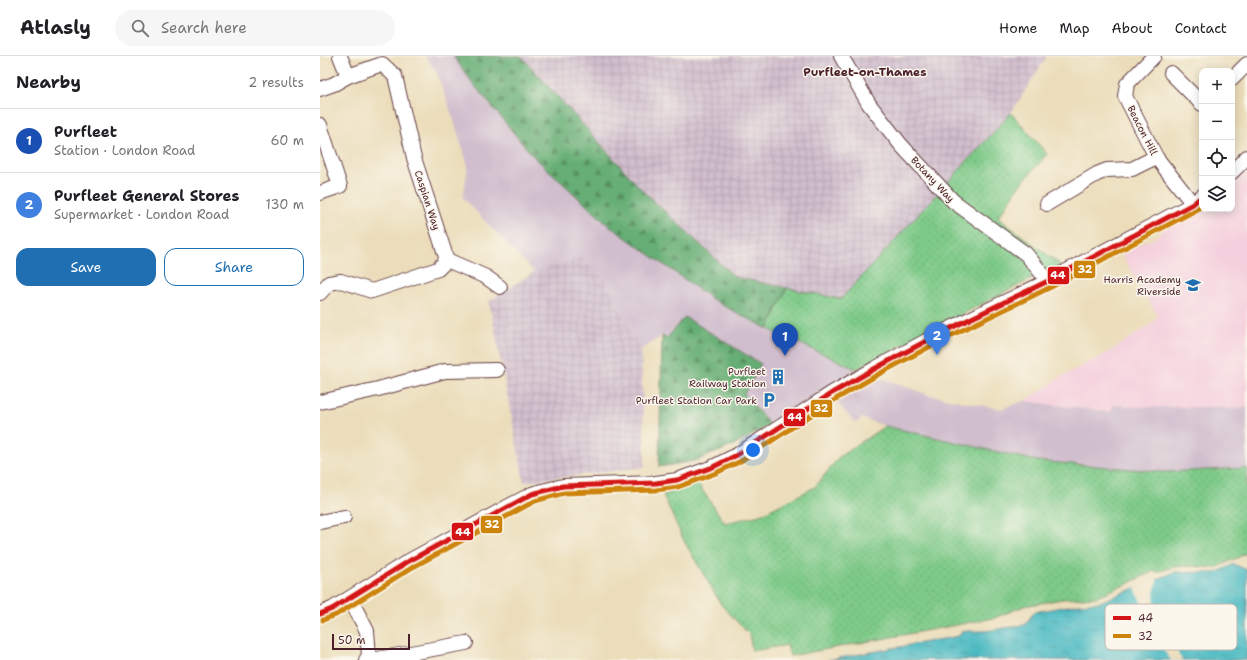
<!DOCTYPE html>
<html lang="en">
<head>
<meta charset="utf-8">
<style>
  body { margin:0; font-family:"Shantell Sans",sans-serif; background:#f6f6f6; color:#202124 }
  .controls { position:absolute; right:12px; top:12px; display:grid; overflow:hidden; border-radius:8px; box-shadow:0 2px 10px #0003 }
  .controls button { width:36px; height:36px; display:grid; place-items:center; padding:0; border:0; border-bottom:1px solid #e0e0e0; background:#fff; color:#202124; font:20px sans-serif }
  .scale { position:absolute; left:12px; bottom:10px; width:78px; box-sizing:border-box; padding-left:4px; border:2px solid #4a1f2b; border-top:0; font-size:11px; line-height:14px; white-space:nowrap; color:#4a1f2b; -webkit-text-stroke:3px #fbf7ec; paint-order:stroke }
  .you { position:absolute; left:433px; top:394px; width:14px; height:14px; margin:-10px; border:3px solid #fff; border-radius:50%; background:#1a73e8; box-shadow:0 0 0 6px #1a73e833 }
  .badge { display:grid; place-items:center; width:26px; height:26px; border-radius:50%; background:#1f6fb2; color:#fff; font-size:13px; font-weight:700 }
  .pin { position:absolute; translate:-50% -33px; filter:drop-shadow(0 1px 2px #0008) }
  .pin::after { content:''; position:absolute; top:21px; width:14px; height:12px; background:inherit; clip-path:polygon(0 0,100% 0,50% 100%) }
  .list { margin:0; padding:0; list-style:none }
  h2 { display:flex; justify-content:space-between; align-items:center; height:52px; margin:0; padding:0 16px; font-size:17px }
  h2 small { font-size:13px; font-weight:400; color:#757577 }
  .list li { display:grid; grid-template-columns:26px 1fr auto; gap:12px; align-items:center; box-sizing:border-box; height:64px; padding:0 16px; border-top:1px solid #e0e0e0 }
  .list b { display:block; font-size:15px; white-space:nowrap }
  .list p { margin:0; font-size:13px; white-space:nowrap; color:#757577 }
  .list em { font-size:13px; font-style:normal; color:#757577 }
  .actions { display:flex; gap:8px; padding:12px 16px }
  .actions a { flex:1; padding:9px 0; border:1px solid #1f6fb2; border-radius:12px; text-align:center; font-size:14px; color:#1f6fb2 }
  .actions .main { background:#1f6fb2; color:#fff }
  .icon { flex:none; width:22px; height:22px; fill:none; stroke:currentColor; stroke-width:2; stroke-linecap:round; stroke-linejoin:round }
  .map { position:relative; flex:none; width:927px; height:604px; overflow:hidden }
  header { display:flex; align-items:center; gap:24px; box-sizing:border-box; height:56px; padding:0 20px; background:#fff; border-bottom:1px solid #e0e0e0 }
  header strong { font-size:19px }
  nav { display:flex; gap:22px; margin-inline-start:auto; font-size:14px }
  .search { width:280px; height:36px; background:#f6f6f6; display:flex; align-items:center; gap:10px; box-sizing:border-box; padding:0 14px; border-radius:22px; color:#757577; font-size:15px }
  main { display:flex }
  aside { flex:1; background:#fff }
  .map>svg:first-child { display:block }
  .built { fill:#f4cfdd }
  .industrial { fill:url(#industrial-grid) }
  .railway { fill:#d0bdcd }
  .grass { fill:url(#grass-dots); stroke:#64745a }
  .forest { fill:url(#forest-firs); stroke:#586650 }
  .water { fill:url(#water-ripples); stroke:#4b6c76 }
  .pier { fill:#ebddba }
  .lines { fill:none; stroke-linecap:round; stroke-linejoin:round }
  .minor-casing { stroke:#623c40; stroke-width:16 }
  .minor { stroke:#fff; stroke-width:14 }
  .bus-1-casing { stroke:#fbf7ec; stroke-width:8 }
  .bus-2-casing { stroke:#fbf7ec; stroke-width:8 }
  .bus-1 { stroke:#d41317; stroke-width:5 }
  .bus-2 { stroke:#cc840b; stroke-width:5 }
  .labels { text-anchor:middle; stroke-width:3; stroke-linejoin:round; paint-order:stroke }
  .street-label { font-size:10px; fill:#4a1f2b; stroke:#fbf7ec }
  .poi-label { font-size:10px; fill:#4a1f2b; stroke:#fbf7ec; text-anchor:end }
  .quarter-label { font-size:12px; font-weight:bold; fill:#4a1f2b; stroke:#fbf7ec }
  .key { fill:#fbf7ec; stroke:#c6b6b2; stroke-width:1 }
  .key-label { font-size:11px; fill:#4a1f2b }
  .line-badge { stroke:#fbf7ec; stroke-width:1.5 }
  .badge-label { font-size:11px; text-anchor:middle; font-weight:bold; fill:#fff }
</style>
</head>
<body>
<header>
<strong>Atlasly</strong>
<div class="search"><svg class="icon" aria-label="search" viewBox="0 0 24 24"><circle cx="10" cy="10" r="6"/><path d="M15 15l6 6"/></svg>Search here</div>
<nav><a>Home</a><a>Map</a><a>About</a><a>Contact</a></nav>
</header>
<main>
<aside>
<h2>Nearby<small>2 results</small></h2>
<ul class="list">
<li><span class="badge" style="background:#1a4fb4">1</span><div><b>Purfleet</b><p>Station · London Road</p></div><em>60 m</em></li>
<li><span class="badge" style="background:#3f7fe0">2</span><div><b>Purfleet General Stores</b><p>Supermarket · London Road</p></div><em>130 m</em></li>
</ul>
<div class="actions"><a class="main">Save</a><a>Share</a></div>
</aside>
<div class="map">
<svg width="927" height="604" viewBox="0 0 927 604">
  <defs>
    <pattern id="industrial-grid" width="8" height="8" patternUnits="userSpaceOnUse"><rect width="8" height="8" fill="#d0bdcd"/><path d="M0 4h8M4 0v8" fill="none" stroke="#b4a2b0"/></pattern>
    <pattern id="grass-dots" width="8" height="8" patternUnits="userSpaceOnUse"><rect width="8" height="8" fill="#7eca88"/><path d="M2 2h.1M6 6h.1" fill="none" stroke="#6ead76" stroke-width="1.8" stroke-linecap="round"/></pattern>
    <pattern id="forest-firs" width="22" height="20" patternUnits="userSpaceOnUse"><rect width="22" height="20" fill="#66ae74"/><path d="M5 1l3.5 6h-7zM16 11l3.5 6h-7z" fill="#568d5f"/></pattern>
    <pattern id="water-ripples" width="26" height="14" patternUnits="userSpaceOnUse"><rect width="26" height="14" fill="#4cbac2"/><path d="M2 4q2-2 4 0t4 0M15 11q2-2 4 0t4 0" fill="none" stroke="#41979e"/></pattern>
  </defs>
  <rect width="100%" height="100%" fill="#fbf7ec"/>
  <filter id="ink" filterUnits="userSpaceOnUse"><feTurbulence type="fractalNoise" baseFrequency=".025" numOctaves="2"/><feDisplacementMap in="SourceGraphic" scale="8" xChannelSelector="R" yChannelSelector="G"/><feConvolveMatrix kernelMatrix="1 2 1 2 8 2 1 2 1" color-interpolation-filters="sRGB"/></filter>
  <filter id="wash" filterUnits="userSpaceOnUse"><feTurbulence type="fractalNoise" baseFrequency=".012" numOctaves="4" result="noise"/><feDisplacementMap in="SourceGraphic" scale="16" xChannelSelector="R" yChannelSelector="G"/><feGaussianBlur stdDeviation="0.9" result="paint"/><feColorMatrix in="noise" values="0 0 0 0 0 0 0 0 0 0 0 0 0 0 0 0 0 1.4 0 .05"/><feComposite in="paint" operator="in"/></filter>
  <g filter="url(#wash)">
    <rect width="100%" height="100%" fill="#ebddba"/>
    <path class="built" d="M927,114V351L908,353L900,351H822L793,349L792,356L757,352L704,345L729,330L735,324L789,296L833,267L835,263L838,261L801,197L815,191L827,184L829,185L836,181L846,171L882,145V153H912V124Z"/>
    <g class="industrial">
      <path d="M201,0H727L691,57L521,243L415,221L321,133Z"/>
      <path d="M261,201L286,225L321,294L325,411L204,426L169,245L214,216Z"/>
    </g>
    <g class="railway">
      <path d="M105,0H133L155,30L212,99L288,169L381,235L400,248L448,273L536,313L450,369L424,338L441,309L342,280L321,294L286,225L261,201L214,216L143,142L148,110L133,62L117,17Z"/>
      <path d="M553,323H563L609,339L681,353L704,345L757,352L791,356L793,349L822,351H900L908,353L927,351V412L846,416L717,405L565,370L542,362L536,367L518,348L520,342Z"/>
    </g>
    <g class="grass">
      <path d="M691,57L727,98L700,129L678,162L741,209L691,233L536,313L448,273L467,232L521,243Z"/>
      <path d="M565,370L717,405L846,416L927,412V497L896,512L872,510L854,511L838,516L834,515L803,530H801L777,541L742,543L704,550L674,562L470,600L467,589L432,595L429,578L402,550L364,485L343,439L378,428L405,467L440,459L495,431L519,401Z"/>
    </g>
    <g class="forest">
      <path d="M133,0H201L321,133L415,221L467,232L448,273L400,248L381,235L288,169L212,99L155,30Z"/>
      <path d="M365,261L441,308L424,338L450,369L417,388L375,405L339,411L342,280L347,282Z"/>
    </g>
    <path class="water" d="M914,508L927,514V604H508L639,580L642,575H665L705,569L714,556L759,548L780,546L855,516L896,517Z"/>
    <path class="pier" d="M838,521L834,537L835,555L848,581L862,604H851L844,595L814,530Z"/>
  </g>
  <g filter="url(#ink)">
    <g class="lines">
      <defs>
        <g id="minor">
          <path d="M521,0L549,48L581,89L633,145L706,198L728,225"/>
          <path d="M834,0L807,28L805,40L836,101L873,148"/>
          <path d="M851,17L882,48"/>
          <path d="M912,23L927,8"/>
          <path d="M0,33L14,28L28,20"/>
          <path d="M0,69L20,130L0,137"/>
          <path d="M912,116L927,101"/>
          <path d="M727,148L777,118L787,114L812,113L836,101"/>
          <path d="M127,204L166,221L180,231"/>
          <path d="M0,237L9,227L21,225L52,235L118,213L127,204L94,102L75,20L62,8L28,20L20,0"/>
          <path d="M0,346L58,333L125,315L177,314"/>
          <path d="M0,466L24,461"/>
          <path d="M28,544L35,552L47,575L49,600L46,604"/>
          <path d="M0,558L12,553L89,505L191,449L212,438L222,435L243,430L336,427L357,424L393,411L417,399L512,337L556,312L623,276L728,225L873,148L882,140"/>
          <path d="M52,604L146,587"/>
        </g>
      </defs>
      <use href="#minor" class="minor-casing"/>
      <use href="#minor" class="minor"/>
      <defs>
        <path id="bus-1" d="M0,558L12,553L89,505L212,438L243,430L336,427L357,424L393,411L417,399L512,337L556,312L623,276L728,225L873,148L882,140"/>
        <path id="bus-2" d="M3,564L16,559L93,511L215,445L244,437L336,434L358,431L396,417L421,405L516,343L559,318L626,282L731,231L876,154L882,149"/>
      </defs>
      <use href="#bus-1" class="bus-1-casing"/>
      <use href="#bus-2" class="bus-2-casing"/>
      <use href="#bus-1" class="bus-1"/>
      <use href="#bus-2" class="bus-2"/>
    </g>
  </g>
  <defs>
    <symbol id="school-bare" viewBox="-9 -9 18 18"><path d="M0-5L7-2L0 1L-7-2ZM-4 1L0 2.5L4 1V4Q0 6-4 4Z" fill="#1f6fb2" stroke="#fbf7ec" stroke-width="2.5" paint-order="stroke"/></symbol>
    <symbol id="building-bare" viewBox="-9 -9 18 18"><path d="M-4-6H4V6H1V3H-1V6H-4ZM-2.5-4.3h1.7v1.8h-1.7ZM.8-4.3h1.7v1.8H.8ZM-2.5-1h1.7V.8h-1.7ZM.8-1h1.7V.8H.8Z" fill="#1f6fb2" stroke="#fbf7ec" stroke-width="2.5" paint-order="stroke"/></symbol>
    <symbol id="parking-bare" viewBox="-9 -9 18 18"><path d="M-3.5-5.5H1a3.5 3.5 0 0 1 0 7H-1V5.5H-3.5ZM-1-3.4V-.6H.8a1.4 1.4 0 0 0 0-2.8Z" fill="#1f6fb2" stroke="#fbf7ec" stroke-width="2.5" paint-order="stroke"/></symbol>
  </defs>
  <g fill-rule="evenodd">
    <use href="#school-bare" x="862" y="218" width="22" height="22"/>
    <use href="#building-bare" x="447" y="310" width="22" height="22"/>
    <use href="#parking-bare" x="438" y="333" width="22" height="22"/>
  </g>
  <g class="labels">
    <g class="street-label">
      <text transform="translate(823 74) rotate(63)" y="4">Beacon Hill</text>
      <text transform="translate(613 123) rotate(47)" y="4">Botany Way</text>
      <text transform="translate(108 144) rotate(72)" y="4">Caspian Way</text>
    </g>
    <g class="poi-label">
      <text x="861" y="227">Harris Academy<tspan x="861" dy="12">Riverside</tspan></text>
      <text x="446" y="319">Purfleet<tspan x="446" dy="12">Railway Station</tspan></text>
      <text x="437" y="348">Purfleet Station Car Park</text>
    </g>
    <g class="quarter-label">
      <text x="545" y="20">Purfleet-on-Thames</text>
    </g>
  </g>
  <rect x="785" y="548" width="132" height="46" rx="6" class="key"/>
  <rect x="793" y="560" width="18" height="4" fill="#d41317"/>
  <rect x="793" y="578" width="18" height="4" fill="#cc840b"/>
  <g class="key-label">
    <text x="818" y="566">44</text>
    <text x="818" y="584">32</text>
  </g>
  <g class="line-badge">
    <rect x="753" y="204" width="23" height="19" rx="4" fill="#cc840b"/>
    <rect x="727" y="210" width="23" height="19" rx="4" fill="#d41317"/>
    <rect x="490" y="343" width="23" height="19" rx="4" fill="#cc840b"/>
    <rect x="463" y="352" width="23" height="19" rx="4" fill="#d41317"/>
    <rect x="160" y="459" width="23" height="19" rx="4" fill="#cc840b"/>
    <rect x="131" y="466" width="23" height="19" rx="4" fill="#d41317"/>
  </g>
  <g class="badge-label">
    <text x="765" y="217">32</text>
    <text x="738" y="223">44</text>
    <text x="501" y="356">32</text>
    <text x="475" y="365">44</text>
    <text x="172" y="472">32</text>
    <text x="143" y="480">44</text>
  </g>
</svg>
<div class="controls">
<button>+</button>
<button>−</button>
<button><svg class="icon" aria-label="locate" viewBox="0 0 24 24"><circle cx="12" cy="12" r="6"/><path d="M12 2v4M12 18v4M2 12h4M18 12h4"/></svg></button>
<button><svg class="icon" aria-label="layers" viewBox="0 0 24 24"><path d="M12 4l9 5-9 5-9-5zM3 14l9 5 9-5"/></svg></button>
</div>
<div class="scale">50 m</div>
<div class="you"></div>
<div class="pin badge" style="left:465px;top:300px;background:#1a4fb4">1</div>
<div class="pin badge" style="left:617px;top:299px;background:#3f7fe0">2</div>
</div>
</main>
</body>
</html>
